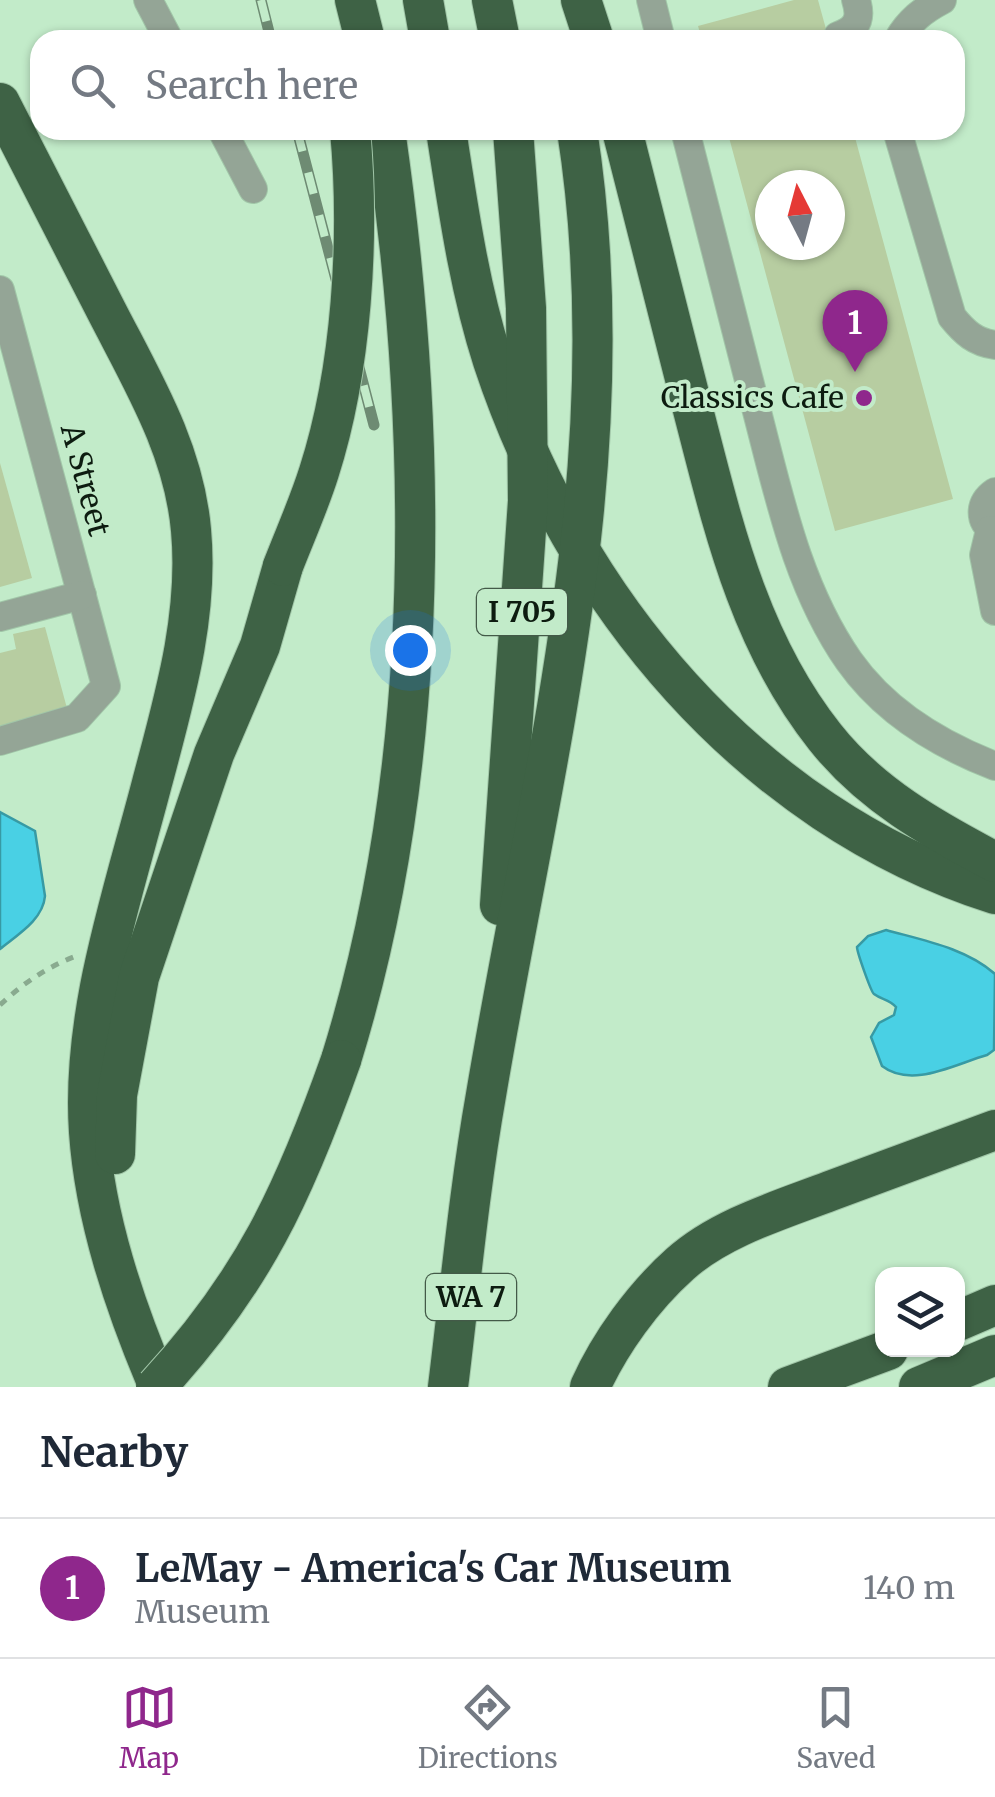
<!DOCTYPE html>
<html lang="en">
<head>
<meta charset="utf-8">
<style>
  body { margin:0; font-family:Merriweather,serif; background:#f6f6f7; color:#1f2937 }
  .controls { position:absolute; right:30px; bottom:30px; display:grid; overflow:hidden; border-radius:20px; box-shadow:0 2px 8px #0004 }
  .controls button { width:90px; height:90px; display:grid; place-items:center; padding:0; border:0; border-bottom:2px solid #e0e1e3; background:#fff; color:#1f2937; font:50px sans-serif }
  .compass { position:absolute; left:755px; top:170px; width:90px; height:90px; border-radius:50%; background:#fff; box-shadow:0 2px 8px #0004; rotate:354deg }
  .you { position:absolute; left:410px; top:650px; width:35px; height:35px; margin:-25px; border:8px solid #fff; border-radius:50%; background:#1a73e8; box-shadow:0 0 0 15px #1a73e833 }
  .badge { display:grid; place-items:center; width:65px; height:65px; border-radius:50%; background:#8f278c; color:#fff; font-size:32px; font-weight:700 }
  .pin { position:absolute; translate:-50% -82px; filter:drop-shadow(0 2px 5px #0008) }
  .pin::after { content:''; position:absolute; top:52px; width:35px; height:30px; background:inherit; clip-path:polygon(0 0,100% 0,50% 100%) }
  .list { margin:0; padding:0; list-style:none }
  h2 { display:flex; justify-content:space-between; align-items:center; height:130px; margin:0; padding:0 40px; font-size:42px }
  h2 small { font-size:32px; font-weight:400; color:#747a83 }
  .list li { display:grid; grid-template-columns:65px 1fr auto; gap:30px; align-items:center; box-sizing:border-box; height:140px; padding:0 40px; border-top:2px solid #e0e1e3 }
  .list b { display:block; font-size:38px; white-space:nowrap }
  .list p { margin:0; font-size:32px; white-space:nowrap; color:#747a83 }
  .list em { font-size:32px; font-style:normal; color:#747a83 }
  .icon { flex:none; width:55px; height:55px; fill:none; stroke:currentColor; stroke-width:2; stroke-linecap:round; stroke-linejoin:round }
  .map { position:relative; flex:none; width:995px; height:1387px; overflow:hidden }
  .search { position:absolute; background:#fff; box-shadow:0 2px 8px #0004; left:30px; right:30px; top:30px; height:110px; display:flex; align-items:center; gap:25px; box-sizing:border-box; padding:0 35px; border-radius:30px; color:#747a83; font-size:38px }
  .sheet { height:270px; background:#fff }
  nav { display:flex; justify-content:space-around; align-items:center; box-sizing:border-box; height:140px; border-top:2px solid #e0e1e3; background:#fff; font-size:28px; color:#747a83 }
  nav a { display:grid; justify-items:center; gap:5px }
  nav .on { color:#8f278c }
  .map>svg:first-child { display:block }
  .water { fill:#49d0e4; stroke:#379aa4; stroke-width:2.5 }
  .building { fill:#b7cda1; fill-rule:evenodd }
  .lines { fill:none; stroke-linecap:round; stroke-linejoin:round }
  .minor-casing { stroke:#a1c6a8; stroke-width:30 }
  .highway-casing { stroke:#a1c6a8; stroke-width:42 }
  .path { stroke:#89aa8f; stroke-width:5; stroke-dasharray:8 8; stroke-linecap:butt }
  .minor { stroke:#94a596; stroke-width:28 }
  .highway { stroke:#3e6245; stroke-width:40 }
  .rail-casing { stroke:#6e8b73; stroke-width:11 }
  .rail { stroke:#c2ebc9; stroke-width:8; stroke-dasharray:22; stroke-linecap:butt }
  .highway-bridge-casing { stroke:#a1c6a8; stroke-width:42; stroke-linecap:butt }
  .highway-bridge { stroke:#3e6245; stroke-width:40 }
  .poi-dot { fill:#8f278c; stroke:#c2ebc9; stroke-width:4 }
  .labels { text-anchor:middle; stroke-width:8; stroke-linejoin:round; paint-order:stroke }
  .shield { fill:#c2ebc9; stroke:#435a48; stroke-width:2.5 }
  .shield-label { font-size:28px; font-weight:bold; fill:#0d1c10 }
  .poi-label { font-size:30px; fill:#0d1c10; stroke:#c2ebc9; text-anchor:end }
  .street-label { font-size:30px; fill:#0d1c10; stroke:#c2ebc9 }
</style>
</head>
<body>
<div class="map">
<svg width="995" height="1387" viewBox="0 0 995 1387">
  <rect width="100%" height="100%" fill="#c2ebc9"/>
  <g class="water">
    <path d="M0,812L35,831L45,896C43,920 17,935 0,949Z"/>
    <path d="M886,930C922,940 966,948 995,974L994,1050L987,1055C955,1064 912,1089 882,1066L871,1037L879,1023L894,1015L896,1007C889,999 882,1000 874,994C871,992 857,952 857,947L868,936Z"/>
  </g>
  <g class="building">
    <path d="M794,0H818L829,40H702L698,26Z"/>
    <path d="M727,130H853L953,499L835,531ZM770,185H830V245H770Z"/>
    <path d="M0,463L32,578L0,587Z"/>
    <path d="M45,627L68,712L0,727V653L16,649L13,634Z"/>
  </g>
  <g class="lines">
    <defs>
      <g id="minor">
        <path d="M148,0L169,40"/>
        <path d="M651,0L661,40"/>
        <path d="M838,36C857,29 862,19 856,0"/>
        <path d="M898,40C909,21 923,10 942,0"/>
        <path d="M222,130L253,189"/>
        <path d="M685,130C708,221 732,312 755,404C778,491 796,585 849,661C885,712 938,744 995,766"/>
        <path d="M897,130L952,317C965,333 975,342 995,345"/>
        <path d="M0,290L106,686L77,718L0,741"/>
        <path d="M995,492C979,503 978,521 995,532"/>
        <path d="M990,530L984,555L995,611"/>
        <path d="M0,617L82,595"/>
      </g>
      <g id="highway">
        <path d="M355,0L365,40"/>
        <path d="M423,0L430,40"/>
        <path d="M492,0L500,40"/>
        <path d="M581,0L594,40"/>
        <path d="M0,103C36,172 71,242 107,312C143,382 184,450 191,530C199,616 174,700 152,783C123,895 81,1014 89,1132C95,1219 125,1307 159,1387"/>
        <path d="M446,130C458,207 469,287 493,361C572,600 749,815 995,894"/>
        <path d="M622,130C645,221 668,311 691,402C722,521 747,639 825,737C870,794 932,829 995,862"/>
        <path d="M500,905L528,501L526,308L513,130"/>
        <path d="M341,1060C433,763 429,435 385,130"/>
        <path d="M115,1154L117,1095L139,977L214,754L260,646L283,566"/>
        <path d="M958,1321L995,1305"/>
        <path d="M448,1387C460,1290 469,1191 486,1095C540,772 629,461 577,130"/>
        <path d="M590,1387C610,1343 643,1297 680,1264C720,1228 780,1210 830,1191C885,1171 940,1150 995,1130"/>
        <path d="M788,1387L888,1350"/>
        <path d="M919,1387L995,1355"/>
      </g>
    </defs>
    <use href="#minor" class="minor-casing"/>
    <use href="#highway" class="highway-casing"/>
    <path class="path" d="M0,1005C22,984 47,967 76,956"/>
    <use href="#minor" class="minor"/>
    <use href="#highway" class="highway"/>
    <defs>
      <g id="rail">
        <path d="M261,0L271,40"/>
        <path d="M297,130L374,425"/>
      </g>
    </defs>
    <use href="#rail" class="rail-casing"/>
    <use href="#rail" class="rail"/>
    <defs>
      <g id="highway-bridge">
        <path d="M283,566C295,535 309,504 319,472C352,369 360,238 350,130"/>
        <path d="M156,1387C253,1282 294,1193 341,1060"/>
      </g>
    </defs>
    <use href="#highway-bridge" class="highway-bridge-casing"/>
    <use href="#highway-bridge" class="highway-bridge"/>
  </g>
  <circle class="poi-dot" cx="864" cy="398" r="10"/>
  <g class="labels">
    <g class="shield">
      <rect x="477" y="589" width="90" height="46" rx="8"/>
      <rect x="426" y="1274" width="90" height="46" rx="8"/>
    </g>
    <g class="shield-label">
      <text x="522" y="622">I 705</text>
      <text x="471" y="1307">WA 7</text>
    </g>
    <g class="poi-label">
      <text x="844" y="408">Classics Cafe</text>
    </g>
    <g class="street-label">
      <text transform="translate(85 480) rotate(75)" y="10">A Street</text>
    </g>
  </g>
</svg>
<div class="controls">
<button><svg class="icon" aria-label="layers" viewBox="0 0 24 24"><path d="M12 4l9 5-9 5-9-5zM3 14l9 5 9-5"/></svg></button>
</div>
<svg class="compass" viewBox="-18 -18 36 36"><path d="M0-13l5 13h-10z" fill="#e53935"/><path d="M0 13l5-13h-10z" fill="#747a83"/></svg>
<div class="you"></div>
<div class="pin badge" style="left:855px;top:372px">1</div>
<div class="search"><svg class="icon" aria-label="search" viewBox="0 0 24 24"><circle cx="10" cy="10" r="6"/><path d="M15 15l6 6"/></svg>Search here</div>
</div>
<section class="sheet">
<h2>Nearby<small></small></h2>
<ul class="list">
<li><span class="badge">1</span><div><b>LeMay - America's Car Museum</b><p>Museum</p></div><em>140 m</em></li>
</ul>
</section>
<nav>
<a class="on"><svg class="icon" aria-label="map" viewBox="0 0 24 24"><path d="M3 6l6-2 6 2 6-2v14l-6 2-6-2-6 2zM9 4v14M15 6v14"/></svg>Map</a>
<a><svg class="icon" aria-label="directions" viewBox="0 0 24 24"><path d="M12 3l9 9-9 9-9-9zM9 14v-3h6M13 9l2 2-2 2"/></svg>Directions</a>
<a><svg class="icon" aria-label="saved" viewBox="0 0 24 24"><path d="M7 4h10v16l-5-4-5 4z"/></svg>Saved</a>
</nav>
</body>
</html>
